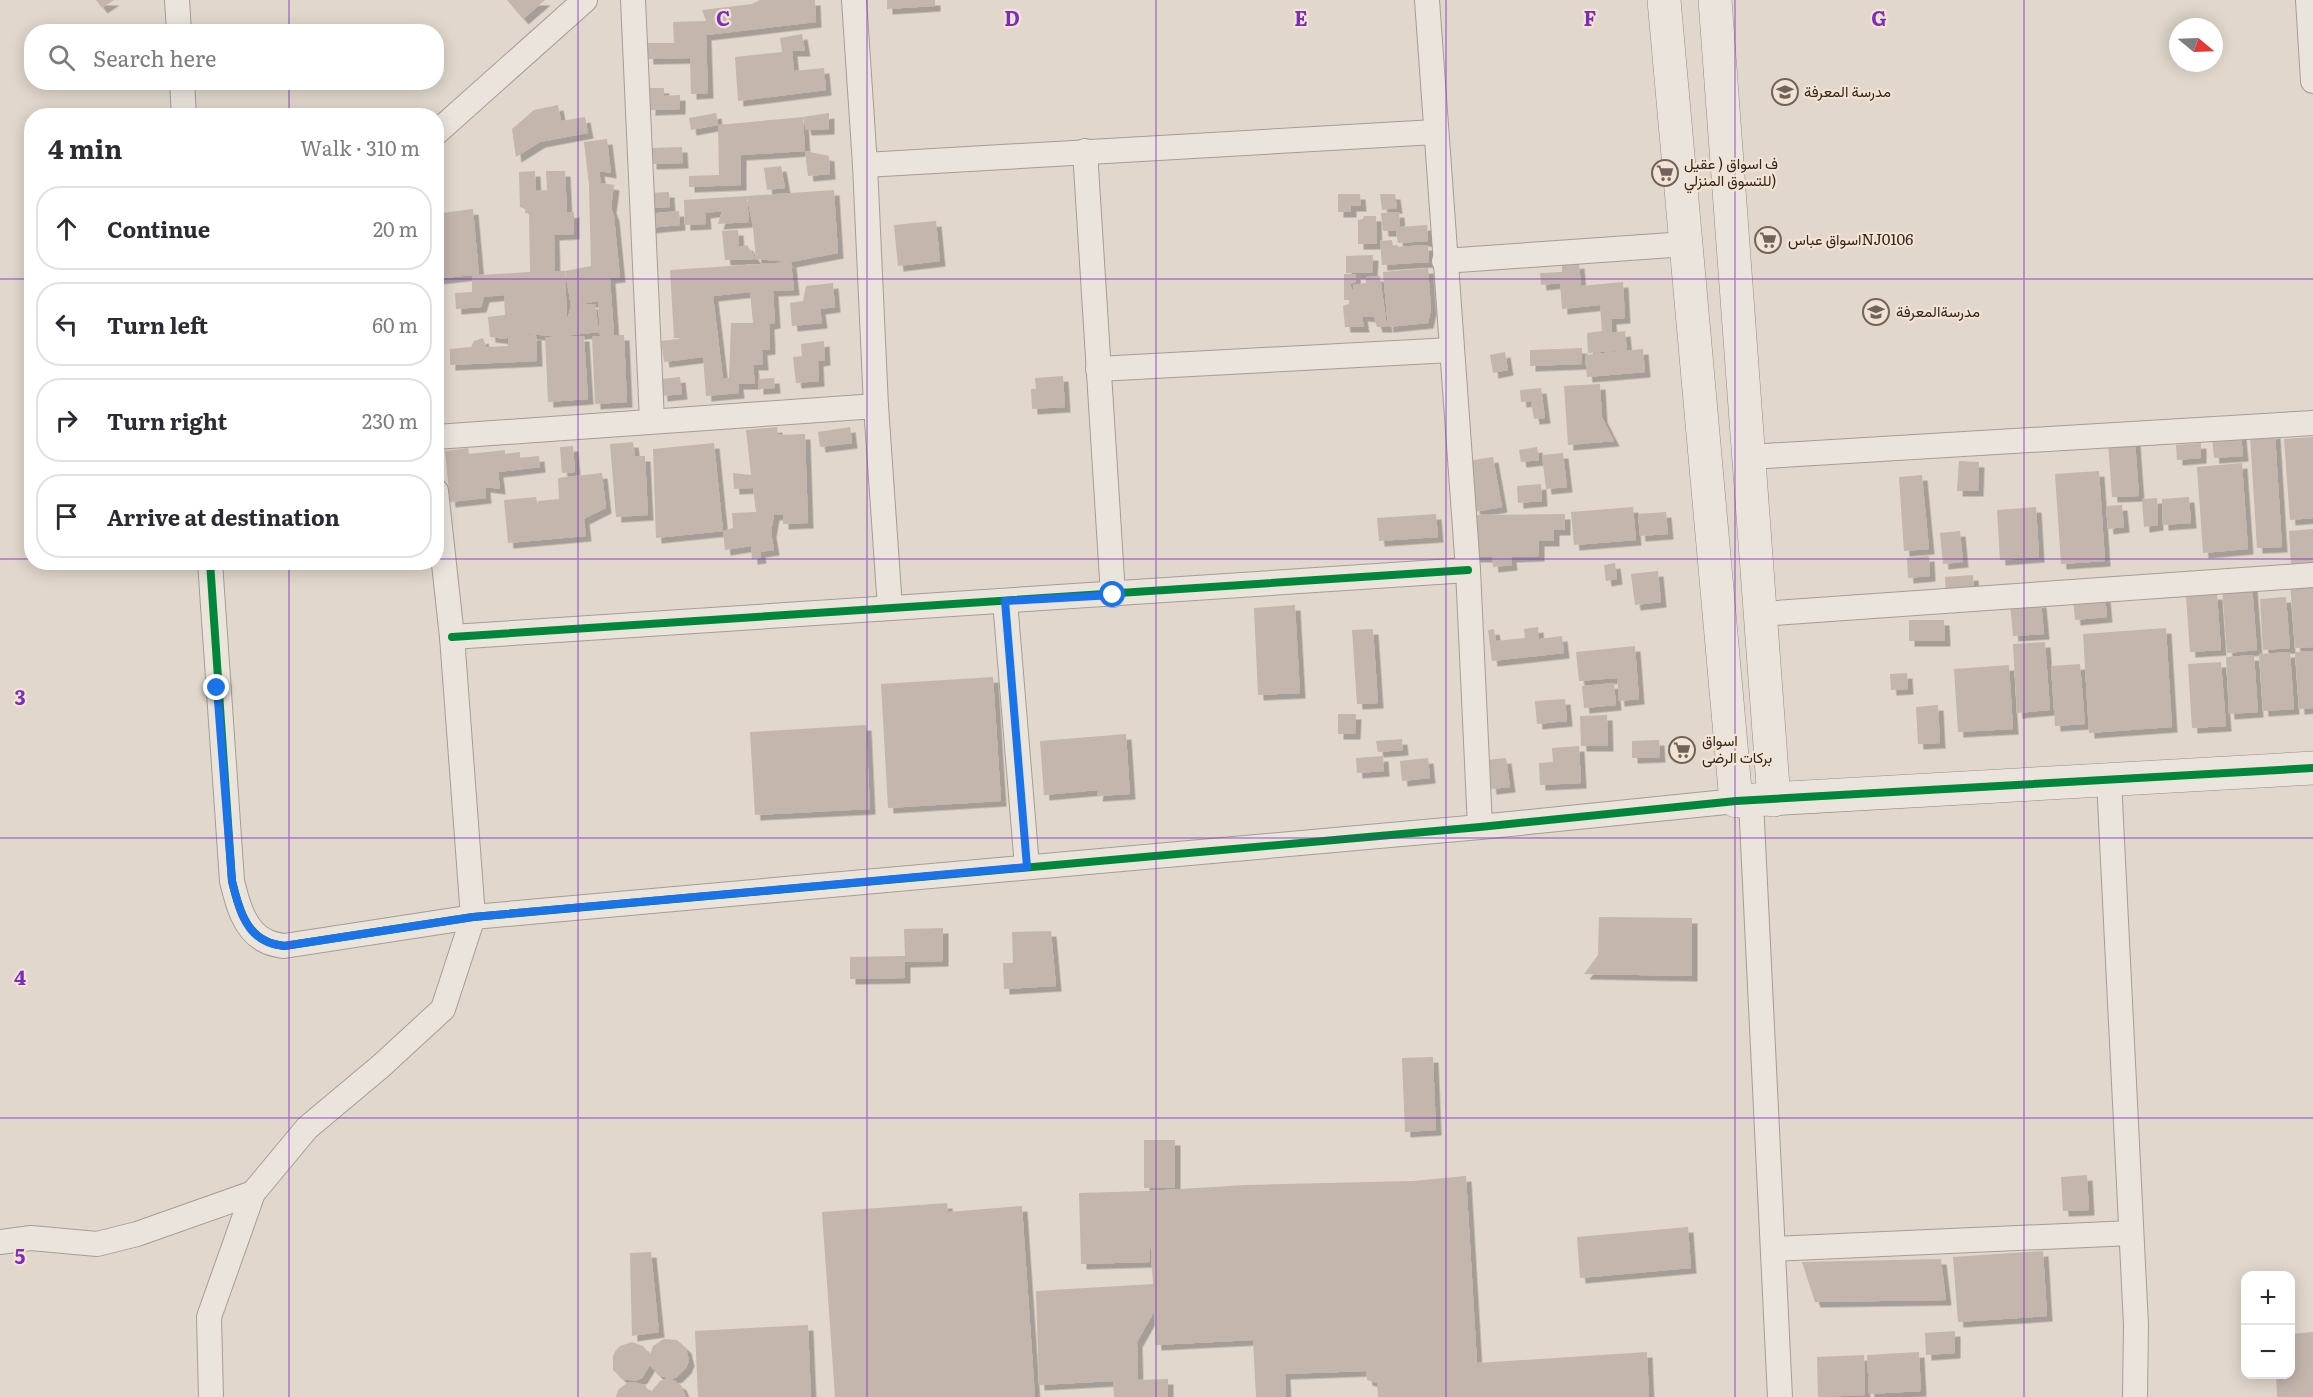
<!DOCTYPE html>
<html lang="en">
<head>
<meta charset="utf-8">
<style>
  body { margin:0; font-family:Literata,Vazirmatn,serif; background:#f7f7f7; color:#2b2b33 }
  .controls { position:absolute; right:18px; bottom:18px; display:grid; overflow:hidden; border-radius:12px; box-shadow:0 3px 15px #0003 }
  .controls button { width:54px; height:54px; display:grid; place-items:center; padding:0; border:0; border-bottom:2px solid #e1e1e2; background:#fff; color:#2b2b33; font:30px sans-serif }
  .compass { position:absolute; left:2169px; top:18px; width:54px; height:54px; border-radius:50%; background:#fff; box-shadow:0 3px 15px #0003; rotate:109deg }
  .stop { position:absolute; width:18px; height:18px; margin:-14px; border:4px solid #1a73e8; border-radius:50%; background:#fff }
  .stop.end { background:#1a73e8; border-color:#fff; box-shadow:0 2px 6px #0008 }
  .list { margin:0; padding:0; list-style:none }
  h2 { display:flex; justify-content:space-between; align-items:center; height:78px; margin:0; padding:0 24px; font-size:26px }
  h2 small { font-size:20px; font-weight:400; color:#7c7c81 }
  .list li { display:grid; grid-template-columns:39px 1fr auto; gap:18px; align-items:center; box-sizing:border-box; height:84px; margin:0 12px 12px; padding:0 12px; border:2px solid #e1e1e2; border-radius:24px }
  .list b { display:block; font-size:22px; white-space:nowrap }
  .list em { font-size:20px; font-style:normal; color:#7c7c81 }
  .icon { flex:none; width:33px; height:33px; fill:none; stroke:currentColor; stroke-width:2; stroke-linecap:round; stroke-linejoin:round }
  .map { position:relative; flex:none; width:2313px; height:1397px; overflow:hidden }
  .search { position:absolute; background:#fff; box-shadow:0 3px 15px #0003; left:24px; top:24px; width:420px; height:66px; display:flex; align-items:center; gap:15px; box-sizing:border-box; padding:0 21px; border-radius:24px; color:#7c7c81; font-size:22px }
  .panel { position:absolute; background:#fff; box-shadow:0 3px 15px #0003; left:24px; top:108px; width:420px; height:462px; border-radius:24px }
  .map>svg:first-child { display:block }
  .building { fill:#c4b5ad; fill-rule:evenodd; filter:url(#shadow) }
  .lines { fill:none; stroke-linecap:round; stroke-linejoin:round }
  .street-casing { stroke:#a69d95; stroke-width:26 }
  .secondary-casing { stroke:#968c84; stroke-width:34 }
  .street { stroke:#eae4dd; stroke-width:24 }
  .secondary { stroke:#eae4dd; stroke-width:33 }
  .cycleway-casing { stroke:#f2e3d2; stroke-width:11 }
  .cycleway { stroke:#00873e; stroke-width:8 }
  .route { stroke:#1a73e8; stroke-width:8 }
  .grid { fill:none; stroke:#7b2cbf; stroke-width:1.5; stroke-opacity:0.55 }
  .labels { text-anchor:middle; stroke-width:4.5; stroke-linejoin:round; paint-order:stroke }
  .poi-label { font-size:15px; fill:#34251e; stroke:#f2e3d2; text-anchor:start }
  .grid-label { font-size:20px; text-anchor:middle; font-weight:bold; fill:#7b2cbf; stroke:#f2e3d2; stroke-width:4.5; stroke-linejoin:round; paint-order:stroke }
</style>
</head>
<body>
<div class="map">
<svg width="2313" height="1397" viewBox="0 0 2313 1397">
  <defs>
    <filter id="shadow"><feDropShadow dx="5.5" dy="5.5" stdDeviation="0" flood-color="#0004"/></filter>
  </defs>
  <rect width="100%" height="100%" fill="#e1d7cc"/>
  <g class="building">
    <path d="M96,0H114L102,8Z"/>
    <path d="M507,0H545L523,19Z"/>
    <path d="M760,0H815L816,22L706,35L708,93L691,94L690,58L648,59L647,43H674L673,22L706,21L702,10L752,4Z"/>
    <path d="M887,0H935V6L887,9Z"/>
    <path d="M802,34L805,51H792L794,71L824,68L826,90L738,101L735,57L782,52L780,38Z"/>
    <path d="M650,88H664V96L680,95V109L650,110Z"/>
    <path d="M558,105L561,121L585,117L588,133L540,142L516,157L512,129L534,110Z"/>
    <path d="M716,113L718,125L691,130L689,118Z"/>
    <path d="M829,113V129L806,130L803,117Z"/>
    <path d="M803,117L805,151L741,155V185L689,187V176L719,175L718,125Z"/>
    <path d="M607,139L611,173L599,171L601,183L614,185L611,208L614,216L620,277L610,278L614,335H624L627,402L595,404L592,337L600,336L598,301L575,305L595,304L599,332L563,336H584L588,399L548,402L545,338L560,337L530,334L518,335H536L537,361L450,365V349L471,347L474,341L483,338L486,347L508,346V336L506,339L490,337L488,317L505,315L504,295L484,297L481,307L456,309L455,293L472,292V275L436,279V252L439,251L437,232H444L442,213L473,209L479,275L530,272L529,215L525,209L520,207L519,172L535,171L536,191L547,190L546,171H565L567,213L574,212V234L554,235L555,271H565L567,320L571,306L565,271L591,266L589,185L584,142Z"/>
    <path d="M682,147L683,163L651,164V148Z"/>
    <path d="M805,151L829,156L830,174L808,176Z"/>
    <path d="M781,166L785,188L767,190L764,168Z"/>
    <path d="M834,190L838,253L791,262L756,259L753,228L747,196L749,222L718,224L722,211L705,213L706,224L685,225L684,200L747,196Z"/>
    <path d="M669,192L670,207L648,208L647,193Z"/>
    <path d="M1338,194H1360L1361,206H1351V212H1338Z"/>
    <path d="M1380,194H1395L1397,208L1382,210Z"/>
    <path d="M679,211L680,225L648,228L647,214Z"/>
    <path d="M1399,212L1400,227L1427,225L1428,241L1398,243L1396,231H1383L1381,213Z"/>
    <path d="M1364,216H1376L1377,244H1358V220L1363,219Z"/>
    <path d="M936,221L940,261L898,266L894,225Z"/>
    <path d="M738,230L739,247L747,245L756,259L725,260L722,231Z"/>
    <path d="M1392,240L1393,247L1428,245L1429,262L1382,265L1380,241Z"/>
    <path d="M1373,255L1372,273H1346V256Z"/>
    <path d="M791,262L794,290L773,291L775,323L769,324L770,349L762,350L763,365H753L755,384H738L739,393L706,396L703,357L664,362L661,341L686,338H674L670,270ZM750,292L753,323H731L729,378L723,379L713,296Z"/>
    <path d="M1579,263L1581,286L1623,282L1625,318L1611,319L1612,333L1625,331L1627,350L1588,353L1587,333L1602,331L1600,305L1562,309L1560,283L1541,285L1540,273L1562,272V265Z"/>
    <path d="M1428,268L1431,309L1428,323L1388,327L1383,272Z"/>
    <path d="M1344,274H1355L1356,282L1350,284L1353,292V285L1366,283V277L1380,276L1387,327H1377L1374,317L1362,316L1364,327H1345L1343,306L1351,303L1350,300H1344Z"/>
    <path d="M833,283L835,307L820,309L822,323L792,326L790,303L803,301L806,286Z"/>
    <path d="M824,341L825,360L818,361L819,381L796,383L793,357L802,356L801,344Z"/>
    <path d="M1582,348V364L1530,366V350Z"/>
    <path d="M1643,349L1645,372L1587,377L1585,355Z"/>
    <path d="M1505,352L1508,370L1493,373L1490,355Z"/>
    <path d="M1063,376L1065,407L1032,409L1031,389H1036L1035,378Z"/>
    <path d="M680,377L682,394L662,396L661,379Z"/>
    <path d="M774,378L775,388L758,389V379Z"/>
    <path d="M1600,384L1602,417L1614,441L1568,445L1564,386Z"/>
    <path d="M1541,388L1545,418L1534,419L1531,401L1521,402L1520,390Z"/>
    <path d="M777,427L778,435L805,434L808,523L783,524V514L774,515L771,532L774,550L760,552L761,558L752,559L751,546L725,550L723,531L733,528L732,513L756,512L753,488L734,489L733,473L751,475L746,430Z"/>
    <path d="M850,427L852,443L820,447L818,432Z"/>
    <path d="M2275,433L2282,547L2257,548L2250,435Z"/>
    <path d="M2241,434L2243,456L2214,458L2212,436Z"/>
    <path d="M2313,437V518L2290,520L2284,439Z"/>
    <path d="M2135,440L2139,496L2112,497L2108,442Z"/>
    <path d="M633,442L635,456H645L648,515L616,517L610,444Z"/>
    <path d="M714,443L723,531L656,538L653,449Z"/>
    <path d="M2201,443V458L2177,460L2176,445Z"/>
    <path d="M573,446L575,472L562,473L560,447Z"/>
    <path d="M1537,447L1539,460L1521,462L1519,450Z"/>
    <path d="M468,448L469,454L505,450V454L520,452V458L539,456L540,467L498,472L500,489L485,487L486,498L450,502L445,451Z"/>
    <path d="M1563,453L1567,487L1546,489L1542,455Z"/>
    <path d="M1493,457L1502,507L1475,512L1467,461Z"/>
    <path d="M1959,461L1979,462L1978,491H1957Z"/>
    <path d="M2242,463L2248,549L2203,553L2197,467Z"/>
    <path d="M2099,471L2105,561L2061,564L2055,474Z"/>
    <path d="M602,473L606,508L584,519L586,536L508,543L504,500L536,497L540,518L538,501L559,499L558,478Z"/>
    <path d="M1922,475L1929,549L1904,551L1899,477Z"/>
    <path d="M1541,484L1542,501L1518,503L1517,486Z"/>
    <path d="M2189,497L2191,523L2163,525L2162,499Z"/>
    <path d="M2157,498L2158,525L2144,527L2142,499Z"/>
    <path d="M2122,505L2124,527L2108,529L2106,506Z"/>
    <path d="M1633,507L1636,540L1574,545L1571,512Z"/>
    <path d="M2036,507L2039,557L2000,560L1997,510Z"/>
    <path d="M1666,512L1668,534L1640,536L1638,514Z"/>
    <path d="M1436,514L1438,537L1379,541L1377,518Z"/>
    <path d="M1565,514V530H1554V541H1539V556L1511,557L1512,565L1493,567L1492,557H1470V515Z"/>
    <path d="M2313,529V563L2291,564L2289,531Z"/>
    <path d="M1960,531L1963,562L1943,564L1940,533Z"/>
    <path d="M1929,556L1930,576L1908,578L1907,558Z"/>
    <path d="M1615,563L1617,579L1606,581L1604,565Z"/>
    <path d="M1658,571L1661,602L1635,605L1631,574Z"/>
    <path d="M1973,575L1974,591L1946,593L1945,577Z"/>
    <path d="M2313,582V647L2295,648L2290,583Z"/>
    <path d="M2252,585L2257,650L2227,653L2222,588Z"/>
    <path d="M2217,594L2221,650L2190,652L2186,596Z"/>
    <path d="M2105,596L2107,617L2075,620L2073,598Z"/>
    <path d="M2286,597L2290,648L2263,650L2260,599Z"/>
    <path d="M2041,602L2044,634L2013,636L2010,604Z"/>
    <path d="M1295,605L1300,693L1258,695L1254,608Z"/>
    <path d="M1909,620H1944L1945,641H1909Z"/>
    <path d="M1538,627L1539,639L1562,636L1564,653L1492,661L1488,630L1494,629L1496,641L1525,638L1524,629Z"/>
    <path d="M2166,628L2172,727L2089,733L2083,634Z"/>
    <path d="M1373,629L1378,703L1357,704L1352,630Z"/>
    <path d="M2045,642L2050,710L2017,713L2013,644Z"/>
    <path d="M1635,646L1639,699L1619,701L1617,678L1579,681L1576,652Z"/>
    <path d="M2313,651V708L2299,709L2295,652Z"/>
    <path d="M2290,652L2294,709L2263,711L2259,654Z"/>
    <path d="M2254,655L2258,712L2229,714L2226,657Z"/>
    <path d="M2221,662L2226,726L2192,728L2188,664Z"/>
    <path d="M2080,664L2085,724L2055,726L2051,666Z"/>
    <path d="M2009,665L2013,729L1958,732L1954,669Z"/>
    <path d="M1907,673L1908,689L1891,690L1890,674Z"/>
    <path d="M993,677L1001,801L888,808L881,684Z"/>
    <path d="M1614,683L1616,705L1584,708L1582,686Z"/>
    <path d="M1565,699L1567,721L1537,724L1535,701Z"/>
    <path d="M1938,705L1940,743L1918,744L1916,707Z"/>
    <path d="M1338,714H1356L1355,734H1338Z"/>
    <path d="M1607,715L1608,746H1581L1580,716Z"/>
    <path d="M866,725L870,809L755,815L750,732Z"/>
    <path d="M1126,734L1130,794L1097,796L1098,790L1044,795L1040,741Z"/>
    <path d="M1402,739L1403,750L1378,752L1376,741Z"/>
    <path d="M1659,740L1660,757L1632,758V741Z"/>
    <path d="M1579,746L1581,783L1540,785L1539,763L1553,762L1552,748Z"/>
    <path d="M1383,756L1384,771L1357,773L1356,758Z"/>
    <path d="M1428,758L1430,778L1402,781L1400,761Z"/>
    <path d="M1506,758L1510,787L1491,789L1487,760Z"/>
    <path d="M1599,917L1692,918V976L1584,974L1598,955Z"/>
    <path d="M943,928V961L905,962V978L850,979V957L905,956L904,929Z"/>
    <path d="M1051,931L1056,986L1004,989L1003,963H1013L1012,932Z"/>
    <path d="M1433,1057L1436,1130L1405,1132L1402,1058Z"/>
    <rect x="1144" y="1140" width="31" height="48"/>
    <path d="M2087,1175L2089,1210L2063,1211L2061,1177Z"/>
    <path d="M1466,1176L1477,1363L1647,1352L1649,1397H1378L1377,1383L1367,1380L1366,1371L1285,1374L1286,1397H1256L1253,1340L1156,1345L1154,1312L1137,1342L1138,1380L1168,1379V1397H1114L1113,1381L1039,1385L1036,1291L1153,1284L1149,1216L1150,1262L1081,1264L1079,1193L1148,1191L1246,1185L1413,1181Z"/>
    <path d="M947,1203L948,1212L1022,1206L1035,1397H835L822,1212Z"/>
    <path d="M1688,1227L1691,1268L1580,1278L1577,1237Z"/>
    <path d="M2043,1251L2047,1316L1958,1322L1953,1257Z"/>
    <path d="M651,1252L659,1332L632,1336L630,1253Z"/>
    <path d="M1941,1259L1946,1300L1815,1302L1802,1262Z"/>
    <path d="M808,1325L811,1397H698L695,1331Z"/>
    <path d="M1955,1331V1353L1926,1355L1925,1333Z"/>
    <path d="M2313,1332V1397H2277L2276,1374H2290V1334Z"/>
    <path d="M664,1339L677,1340L686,1348L689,1361L686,1368L677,1377L671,1379L681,1385L686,1397H616L618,1390L627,1383L633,1382L645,1385L650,1393L660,1381L668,1378L658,1375L650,1365L642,1378L636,1381L623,1379L613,1370V1356L616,1350L620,1346L632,1342L643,1346L650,1355L653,1346Z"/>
    <path d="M1919,1352L1921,1391L1869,1394L1867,1355Z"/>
    <path d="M1864,1355L1865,1395L1818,1397L1817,1357Z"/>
  </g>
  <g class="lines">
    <defs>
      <g id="street">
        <path d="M177,0L179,32"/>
        <path d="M633,0L652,421"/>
        <path d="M854,0L865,165L876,406L890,608"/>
        <path d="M1427,0L1468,570L1480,827"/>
        <path d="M2308,0L2313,81"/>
        <path d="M182,82L184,116"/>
        <path d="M436,133L585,0"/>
        <path d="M1085,151L1113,595"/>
        <path d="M865,165L1435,132"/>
        <path d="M1444,261L1686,244"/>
        <path d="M1098,369L1451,350"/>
        <path d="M436,437L876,406"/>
        <path d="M1749,457L2313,423"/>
        <path d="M210,562L232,881C237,902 244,931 266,941C271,944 278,945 284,946L473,917L1480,827L1736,801"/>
        <path d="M1005,601L1027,867"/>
        <path d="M1761,614L2313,575"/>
        <path d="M452,637L1468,570"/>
        <path d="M2109,780L2136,1325L2135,1397"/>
        <path d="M1751,801L1780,1397"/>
        <path d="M0,1242L31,1238L97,1244L137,1234L253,1193"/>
        <path d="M1773,1249L2131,1233"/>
        <path d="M211,1397L209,1317L253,1193L307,1128L381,1066L443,1009L473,917L452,637L436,491"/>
      </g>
      <g id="secondary">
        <path d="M1664,0L1736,801L2313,768"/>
        <path d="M1715,0L1774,800"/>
      </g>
    </defs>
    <use href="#street" class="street-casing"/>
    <use href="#secondary" class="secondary-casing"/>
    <use href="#street" class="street"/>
    <use href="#secondary" class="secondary"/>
    <defs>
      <g id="cycleway">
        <path d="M210,562L232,881C237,902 244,931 266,941C271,944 278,945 284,946L473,917L1480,827L1736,801L2313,768"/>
        <path d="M452,637L1468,570"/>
      </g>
    </defs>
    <use href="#cycleway" class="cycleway-casing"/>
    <use href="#cycleway" class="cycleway"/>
  </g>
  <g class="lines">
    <path class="route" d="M217,688L232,881C237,902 244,932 266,941C271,944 278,945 284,946L473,917L1027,867L1005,601L1113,595"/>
  </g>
  <path class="grid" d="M289,0V32M578,0V1397M867,0V1397M1156,0V1397M1446,0V1397M1735,0V1397M2024,0V1397M289,82V116M0,279H32M436,279H2313M0,559H32M436,559H2313M289,562V1397M0,838H2313M0,1118H2313"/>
  <defs>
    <symbol id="school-ring" viewBox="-11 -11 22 22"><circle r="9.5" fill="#f2e3d2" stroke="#71635b" stroke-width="1.5"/><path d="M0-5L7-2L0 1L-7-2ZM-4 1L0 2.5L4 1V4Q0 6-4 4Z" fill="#71635b"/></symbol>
    <symbol id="supermarket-ring" viewBox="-11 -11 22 22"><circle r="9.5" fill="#f2e3d2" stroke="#71635b" stroke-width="1.5"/><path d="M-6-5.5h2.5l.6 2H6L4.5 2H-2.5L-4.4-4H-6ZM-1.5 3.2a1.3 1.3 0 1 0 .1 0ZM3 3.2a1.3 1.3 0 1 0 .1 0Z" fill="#71635b"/></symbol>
  </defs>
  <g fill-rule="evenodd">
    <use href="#school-ring" x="1770" y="77" width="30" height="30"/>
    <use href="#supermarket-ring" x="1650" y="158" width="30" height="30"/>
    <use href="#supermarket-ring" x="1753" y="225" width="30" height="30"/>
    <use href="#school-ring" x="1861" y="297" width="30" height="30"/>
    <use href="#supermarket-ring" x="1667" y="735" width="30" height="30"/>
  </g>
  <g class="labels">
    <g class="poi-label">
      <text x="1804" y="97">مدرسة المعرفة</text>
      <text x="1684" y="169">ف اسواق ( عقيل<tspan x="1684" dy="17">للتسوق المنزلي)</tspan></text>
      <text x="1788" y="245">اسواق عباسNJ0106</text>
      <text x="1896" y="317">مدرسةالمعرفة</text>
      <text x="1702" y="746">اسواق<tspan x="1702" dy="17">بركات الرضى</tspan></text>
    </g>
  </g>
  <g class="grid-label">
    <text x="723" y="26">C</text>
    <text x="1012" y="26">D</text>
    <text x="1301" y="26">E</text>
    <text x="1590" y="26">F</text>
    <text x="1879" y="26">G</text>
    <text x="20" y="705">3</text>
    <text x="20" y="985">4</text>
    <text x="20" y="1264">5</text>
  </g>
</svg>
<div class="controls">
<button>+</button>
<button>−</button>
</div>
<svg class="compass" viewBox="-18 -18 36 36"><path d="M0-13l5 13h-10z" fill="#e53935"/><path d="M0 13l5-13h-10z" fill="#7c7c81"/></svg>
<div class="stop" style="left:1113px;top:595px"></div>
<div class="stop end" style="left:217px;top:688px"></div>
<div class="search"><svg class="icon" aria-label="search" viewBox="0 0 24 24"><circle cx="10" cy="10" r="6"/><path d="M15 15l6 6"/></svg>Search here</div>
<section class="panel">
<h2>4 min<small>Walk · 310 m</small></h2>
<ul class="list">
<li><svg class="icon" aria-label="ahead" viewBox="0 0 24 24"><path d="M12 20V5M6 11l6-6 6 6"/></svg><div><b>Continue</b></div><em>20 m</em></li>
<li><svg class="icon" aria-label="left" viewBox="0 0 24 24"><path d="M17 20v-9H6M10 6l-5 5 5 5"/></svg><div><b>Turn left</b></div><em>60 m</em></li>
<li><svg class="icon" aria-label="right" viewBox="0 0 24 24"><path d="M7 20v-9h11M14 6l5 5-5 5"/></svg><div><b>Turn right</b></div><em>230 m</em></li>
<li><svg class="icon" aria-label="arrive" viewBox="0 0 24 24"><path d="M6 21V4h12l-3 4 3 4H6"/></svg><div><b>Arrive at destination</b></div></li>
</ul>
</section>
</div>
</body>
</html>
